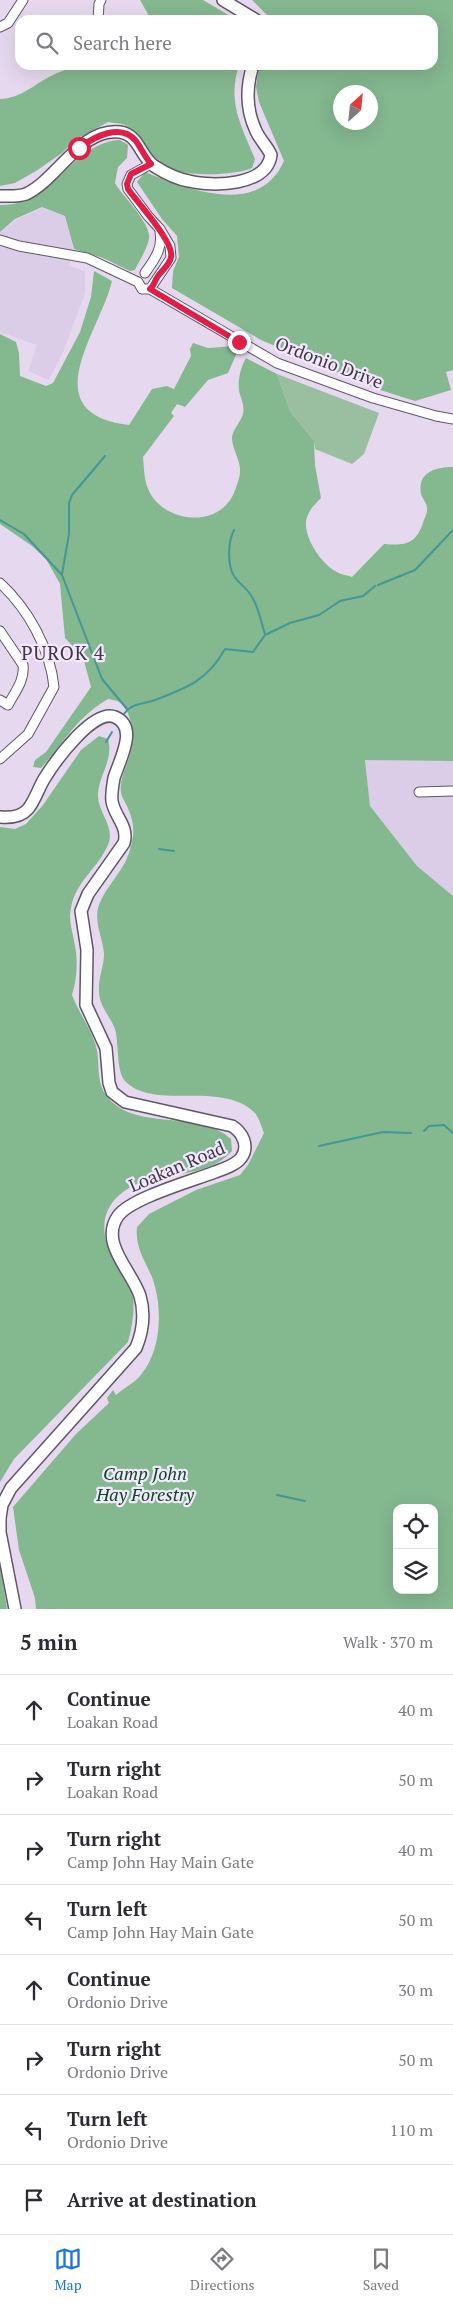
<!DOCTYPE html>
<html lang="en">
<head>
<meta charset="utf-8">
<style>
  body { margin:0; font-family:"PT Serif",serif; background:#f7f7f7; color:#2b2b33 }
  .controls { position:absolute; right:15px; bottom:15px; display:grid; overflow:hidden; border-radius:10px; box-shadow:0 5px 20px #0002 }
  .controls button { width:45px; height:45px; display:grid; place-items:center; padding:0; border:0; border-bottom:1px solid #e1e1e2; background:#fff; color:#2b2b33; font:25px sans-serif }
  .compass { position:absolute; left:333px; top:85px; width:45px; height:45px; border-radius:50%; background:#fff; box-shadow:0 5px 20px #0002; rotate:27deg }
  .stop { position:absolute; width:15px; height:15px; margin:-11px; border:4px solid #e11d48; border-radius:50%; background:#fff }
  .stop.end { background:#e11d48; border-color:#fff; box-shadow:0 1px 5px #0008 }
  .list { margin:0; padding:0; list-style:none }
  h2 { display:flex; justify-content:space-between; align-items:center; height:65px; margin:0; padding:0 20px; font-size:21px }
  h2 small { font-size:16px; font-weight:400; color:#7c7c81 }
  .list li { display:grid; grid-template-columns:32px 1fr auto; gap:15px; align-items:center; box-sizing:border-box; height:70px; padding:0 20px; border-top:1px solid #e1e1e2 }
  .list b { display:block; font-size:19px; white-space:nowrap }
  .list p { margin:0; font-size:16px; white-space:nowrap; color:#7c7c81 }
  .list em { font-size:16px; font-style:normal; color:#7c7c81 }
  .icon { flex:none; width:28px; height:28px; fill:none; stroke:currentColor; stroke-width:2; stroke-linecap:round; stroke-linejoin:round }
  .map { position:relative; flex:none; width:453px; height:1609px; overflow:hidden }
  .search { position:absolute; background:#fff; box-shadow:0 5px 20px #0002; left:15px; right:15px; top:15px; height:55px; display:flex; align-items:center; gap:12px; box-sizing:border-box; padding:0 18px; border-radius:15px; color:#7c7c81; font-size:19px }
  .sheet { height:625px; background:#fff }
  nav { display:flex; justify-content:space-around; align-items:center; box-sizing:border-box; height:70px; border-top:1px solid #e1e1e2; background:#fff; font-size:14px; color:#7c7c81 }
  nav a { display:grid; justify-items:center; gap:2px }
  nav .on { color:#1a73e8 }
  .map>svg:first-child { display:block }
  .built { fill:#dbcce8 }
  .green { fill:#99bea0 }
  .forest { fill:#84b88f; fill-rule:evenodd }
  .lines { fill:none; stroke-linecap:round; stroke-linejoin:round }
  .stream { stroke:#419799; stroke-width:2 }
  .minor-casing { stroke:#605669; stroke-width:11 }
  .major-casing { stroke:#605669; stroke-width:14 }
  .minor { stroke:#fff; stroke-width:9 }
  .major { stroke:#fff; stroke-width:11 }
  .route { stroke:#e11d48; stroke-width:6 }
  .labels { text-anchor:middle; stroke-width:4.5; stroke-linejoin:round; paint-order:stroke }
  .street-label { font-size:18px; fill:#3e3942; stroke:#f3e7fd }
  .park-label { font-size:18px; font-style:italic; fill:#0b4821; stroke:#f3e7fd }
  .neighbourhood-label { font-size:19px; letter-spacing:1px; fill:#3e3942; stroke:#f3e7fd }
</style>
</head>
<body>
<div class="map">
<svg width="453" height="1609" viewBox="0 0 453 1609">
  <rect width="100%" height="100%" fill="#e6d9ef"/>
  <g class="built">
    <path d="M42,208L65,216L73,249L69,266L85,271V293L64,350L49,380L28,371L37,345L0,332V233L16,220Z"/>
    <path d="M365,760L453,761V896L417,866L370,806Z"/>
  </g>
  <path class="green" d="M277,374L379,413L364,454L352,464L315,449L314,441L290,411Z"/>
  <g class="forest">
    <path d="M140,0H203L237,20H146L148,14Z"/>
    <path d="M252,0H453V370L446,372L451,390L415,401L377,389L261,340L172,288L173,271L179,257L177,236L162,219L137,182L145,172C187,189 259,218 284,161L259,102L256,87L259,65H433V20H272ZM340,92H370V122H340Z"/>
    <path d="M78,65H239C227,102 241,125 255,159L252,168C230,177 171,178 154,160C144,151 138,133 127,126C122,123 114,123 108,122L75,140L62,153L36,171L15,183L0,186V99C21,98 32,86 49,77C58,72 68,69 78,65Z"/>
    <path d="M120,140L128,145L127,158L118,167L115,183C123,197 151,223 149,238C148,248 139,261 135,270L130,271L103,258L74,249L65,216L42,207L15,219L0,232V205C52,207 72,142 120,140Z"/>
    <path d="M94,271L112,281C100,332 32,413 129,425L152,389L167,386L174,389L191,356L190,349L193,343L208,348L235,346L239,348L228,373L208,380L185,407L177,404L171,413L174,416L143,457C144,468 144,481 149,491C163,521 214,529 232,497C235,491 240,478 240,472C241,461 232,449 232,438C232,430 241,422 243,414C245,406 241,399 239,391C238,379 240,369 246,358L277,374L290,411L314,441L315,465L321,498C314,505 308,511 306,521C304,538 322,565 337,572C341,575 347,575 352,577L384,544C405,546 416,544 423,523C424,519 428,512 427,508C427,503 422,498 421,494C417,472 436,467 453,467V761L365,760L370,806L417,866L453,896V1609H36L35,1598L19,1550L13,1507L76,1434L109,1403L107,1398L113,1390L116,1395C124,1388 134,1383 140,1376C162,1351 163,1307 152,1277C144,1259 135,1247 137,1227L149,1214L196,1190L240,1175L248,1165L264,1133C261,1126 259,1117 254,1112C220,1080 153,1111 125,1081C116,1071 119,1043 115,1029C110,1016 99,1006 99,991C98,979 104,966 104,954C103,938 93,921 99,905C105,887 123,872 129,853C135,834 135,824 127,806C125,802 121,796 121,792C119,779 128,764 131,751C135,738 132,710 119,702C116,700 112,700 108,699C77,717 64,742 41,768L33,767L35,760L46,752L91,687L83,657L65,638L60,584L46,559L32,546L0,524V334L16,342L19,353L20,376L46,386L53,383L80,332L91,297ZM397,1508H434V1590H397Z"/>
    <path d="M99,736L108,739C114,759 99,775 98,794C97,811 114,825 109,842C101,866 75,881 71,908C68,920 73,933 75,946C78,962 77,979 72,995C78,1011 89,1026 95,1043C101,1060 95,1080 106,1095C133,1133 197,1108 231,1139L232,1151C206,1180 161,1170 129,1188C97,1207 99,1238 118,1267C121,1272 126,1277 129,1282C137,1301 133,1323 128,1342L14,1459L0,1482V827L15,829L26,824L43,805L81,750Z"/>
    <path d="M0,1564L7,1609H0Z"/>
  </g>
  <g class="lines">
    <g class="stream">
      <path d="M0,520L24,534L62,575L102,679L127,709"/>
      <path d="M234,530C228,541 227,565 234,576C239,584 248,589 252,597C259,608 261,622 265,634"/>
      <path d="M62,574L69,534V503L72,495L105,456"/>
      <path d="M378,585L415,570L453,530"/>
      <path d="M122,717C131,702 141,705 155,700C187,688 208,680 225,649L253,652L265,635L290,623L319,615L340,601L363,596L375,586"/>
      <path d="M106,742L112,732"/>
      <path d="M159,849L174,851"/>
      <path d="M424,1131L429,1126L444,1125L453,1133"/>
      <path d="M319,1146L383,1132L411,1133"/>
      <path d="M277,1495L305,1501"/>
    </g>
    <defs>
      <g id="minor">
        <path d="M98,20L99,4L101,0"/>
        <path d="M0,27L8,23L23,0"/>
        <path d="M0,240L19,246L87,258L138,282L142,289H150L277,363L373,398L436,416L453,419"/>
        <path d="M145,273C154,260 163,249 160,232"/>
        <path d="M150,289L171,258L170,246L160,229L148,216L128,189L127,184L131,175L151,164"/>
        <path d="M0,583C28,609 50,648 54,687L28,734L0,759"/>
        <path d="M0,631L23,665C25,680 15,692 8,705L0,700"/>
        <path d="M419,792L453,791"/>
      </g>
      <g id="major">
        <path d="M223,0L256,20"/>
        <path d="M0,196C9,196 18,197 26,194C57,180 81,127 120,132C139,135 140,156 154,166C165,173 176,179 189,181C213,187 267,186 271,155C267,146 260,140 256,131C246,110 246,87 253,65"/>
        <path d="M0,817C10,818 21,817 28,809C36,799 39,786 46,776C56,760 94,708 115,717C139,727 119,761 114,778C113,785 111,793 112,801C114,816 129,826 124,843L88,894L81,911L87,950L86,1005L106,1048L109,1083L112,1092L125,1102L232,1126C242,1132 250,1146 241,1158C236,1165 223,1169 215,1172C192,1181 131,1198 118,1216C99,1243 132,1271 140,1296C145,1313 143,1331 136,1348L11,1488L2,1505L0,1518"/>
        <path d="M0,1519V1532L15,1609"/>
      </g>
    </defs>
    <use href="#minor" class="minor-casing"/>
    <use href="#major" class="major-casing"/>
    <use href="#minor" class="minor"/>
    <use href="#major" class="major"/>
  </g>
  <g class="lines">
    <path class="route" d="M79,148C94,137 121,122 136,141C141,148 145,157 151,164L131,174L127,184L128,189C137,202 175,243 171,257C170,264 162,271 158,276C154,281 155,285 150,289L239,342"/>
  </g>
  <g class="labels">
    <g class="street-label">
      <text transform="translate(329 363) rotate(21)" y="6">Ordonio Drive</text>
      <text transform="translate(177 1167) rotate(-23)" y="6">Loakan Road</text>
    </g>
    <g class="park-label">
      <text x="145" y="1480">Camp John<tspan x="145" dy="21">Hay Forestry</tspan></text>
    </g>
    <g class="neighbourhood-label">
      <text x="63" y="660">PUROK 4</text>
    </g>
  </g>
</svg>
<div class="controls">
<button><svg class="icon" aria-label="locate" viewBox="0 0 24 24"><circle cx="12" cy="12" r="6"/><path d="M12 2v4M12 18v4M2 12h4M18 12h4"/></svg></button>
<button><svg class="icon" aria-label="layers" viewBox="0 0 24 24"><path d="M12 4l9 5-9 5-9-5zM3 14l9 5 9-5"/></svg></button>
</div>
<svg class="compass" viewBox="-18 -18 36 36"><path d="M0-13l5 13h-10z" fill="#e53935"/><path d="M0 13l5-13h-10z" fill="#7c7c81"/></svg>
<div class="stop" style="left:79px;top:148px"></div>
<div class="stop end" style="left:239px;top:342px"></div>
<div class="search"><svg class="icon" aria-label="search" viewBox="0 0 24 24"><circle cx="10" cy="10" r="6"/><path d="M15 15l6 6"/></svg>Search here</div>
</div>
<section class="sheet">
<h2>5 min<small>Walk · 370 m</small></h2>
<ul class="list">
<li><svg class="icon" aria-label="ahead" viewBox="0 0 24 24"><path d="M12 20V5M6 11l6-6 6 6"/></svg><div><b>Continue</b><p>Loakan Road</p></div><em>40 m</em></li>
<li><svg class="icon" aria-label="right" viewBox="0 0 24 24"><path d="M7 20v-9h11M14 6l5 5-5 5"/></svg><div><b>Turn right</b><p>Loakan Road</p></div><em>50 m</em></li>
<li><svg class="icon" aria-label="right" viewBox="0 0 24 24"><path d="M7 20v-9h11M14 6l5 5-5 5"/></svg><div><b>Turn right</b><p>Camp John Hay Main Gate</p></div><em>40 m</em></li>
<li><svg class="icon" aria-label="left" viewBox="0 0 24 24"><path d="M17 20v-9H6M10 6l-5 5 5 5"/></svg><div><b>Turn left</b><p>Camp John Hay Main Gate</p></div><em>50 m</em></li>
<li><svg class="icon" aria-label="ahead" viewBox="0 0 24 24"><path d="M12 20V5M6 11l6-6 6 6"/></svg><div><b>Continue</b><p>Ordonio Drive</p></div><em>30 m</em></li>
<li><svg class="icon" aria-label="right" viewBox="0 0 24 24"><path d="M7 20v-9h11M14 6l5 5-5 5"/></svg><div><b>Turn right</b><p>Ordonio Drive</p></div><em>50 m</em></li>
<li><svg class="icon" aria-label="left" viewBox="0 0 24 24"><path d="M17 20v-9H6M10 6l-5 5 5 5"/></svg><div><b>Turn left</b><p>Ordonio Drive</p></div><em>110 m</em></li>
<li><svg class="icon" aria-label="arrive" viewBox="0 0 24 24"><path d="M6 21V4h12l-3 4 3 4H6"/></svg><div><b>Arrive at destination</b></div></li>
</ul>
</section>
<nav>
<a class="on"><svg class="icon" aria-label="map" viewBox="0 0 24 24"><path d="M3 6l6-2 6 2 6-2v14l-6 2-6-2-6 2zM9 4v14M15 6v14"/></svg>Map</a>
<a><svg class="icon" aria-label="directions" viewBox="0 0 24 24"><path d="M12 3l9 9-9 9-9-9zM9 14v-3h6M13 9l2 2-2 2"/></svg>Directions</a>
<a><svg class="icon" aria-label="saved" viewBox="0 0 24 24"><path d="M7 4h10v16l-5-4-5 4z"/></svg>Saved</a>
</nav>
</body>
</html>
